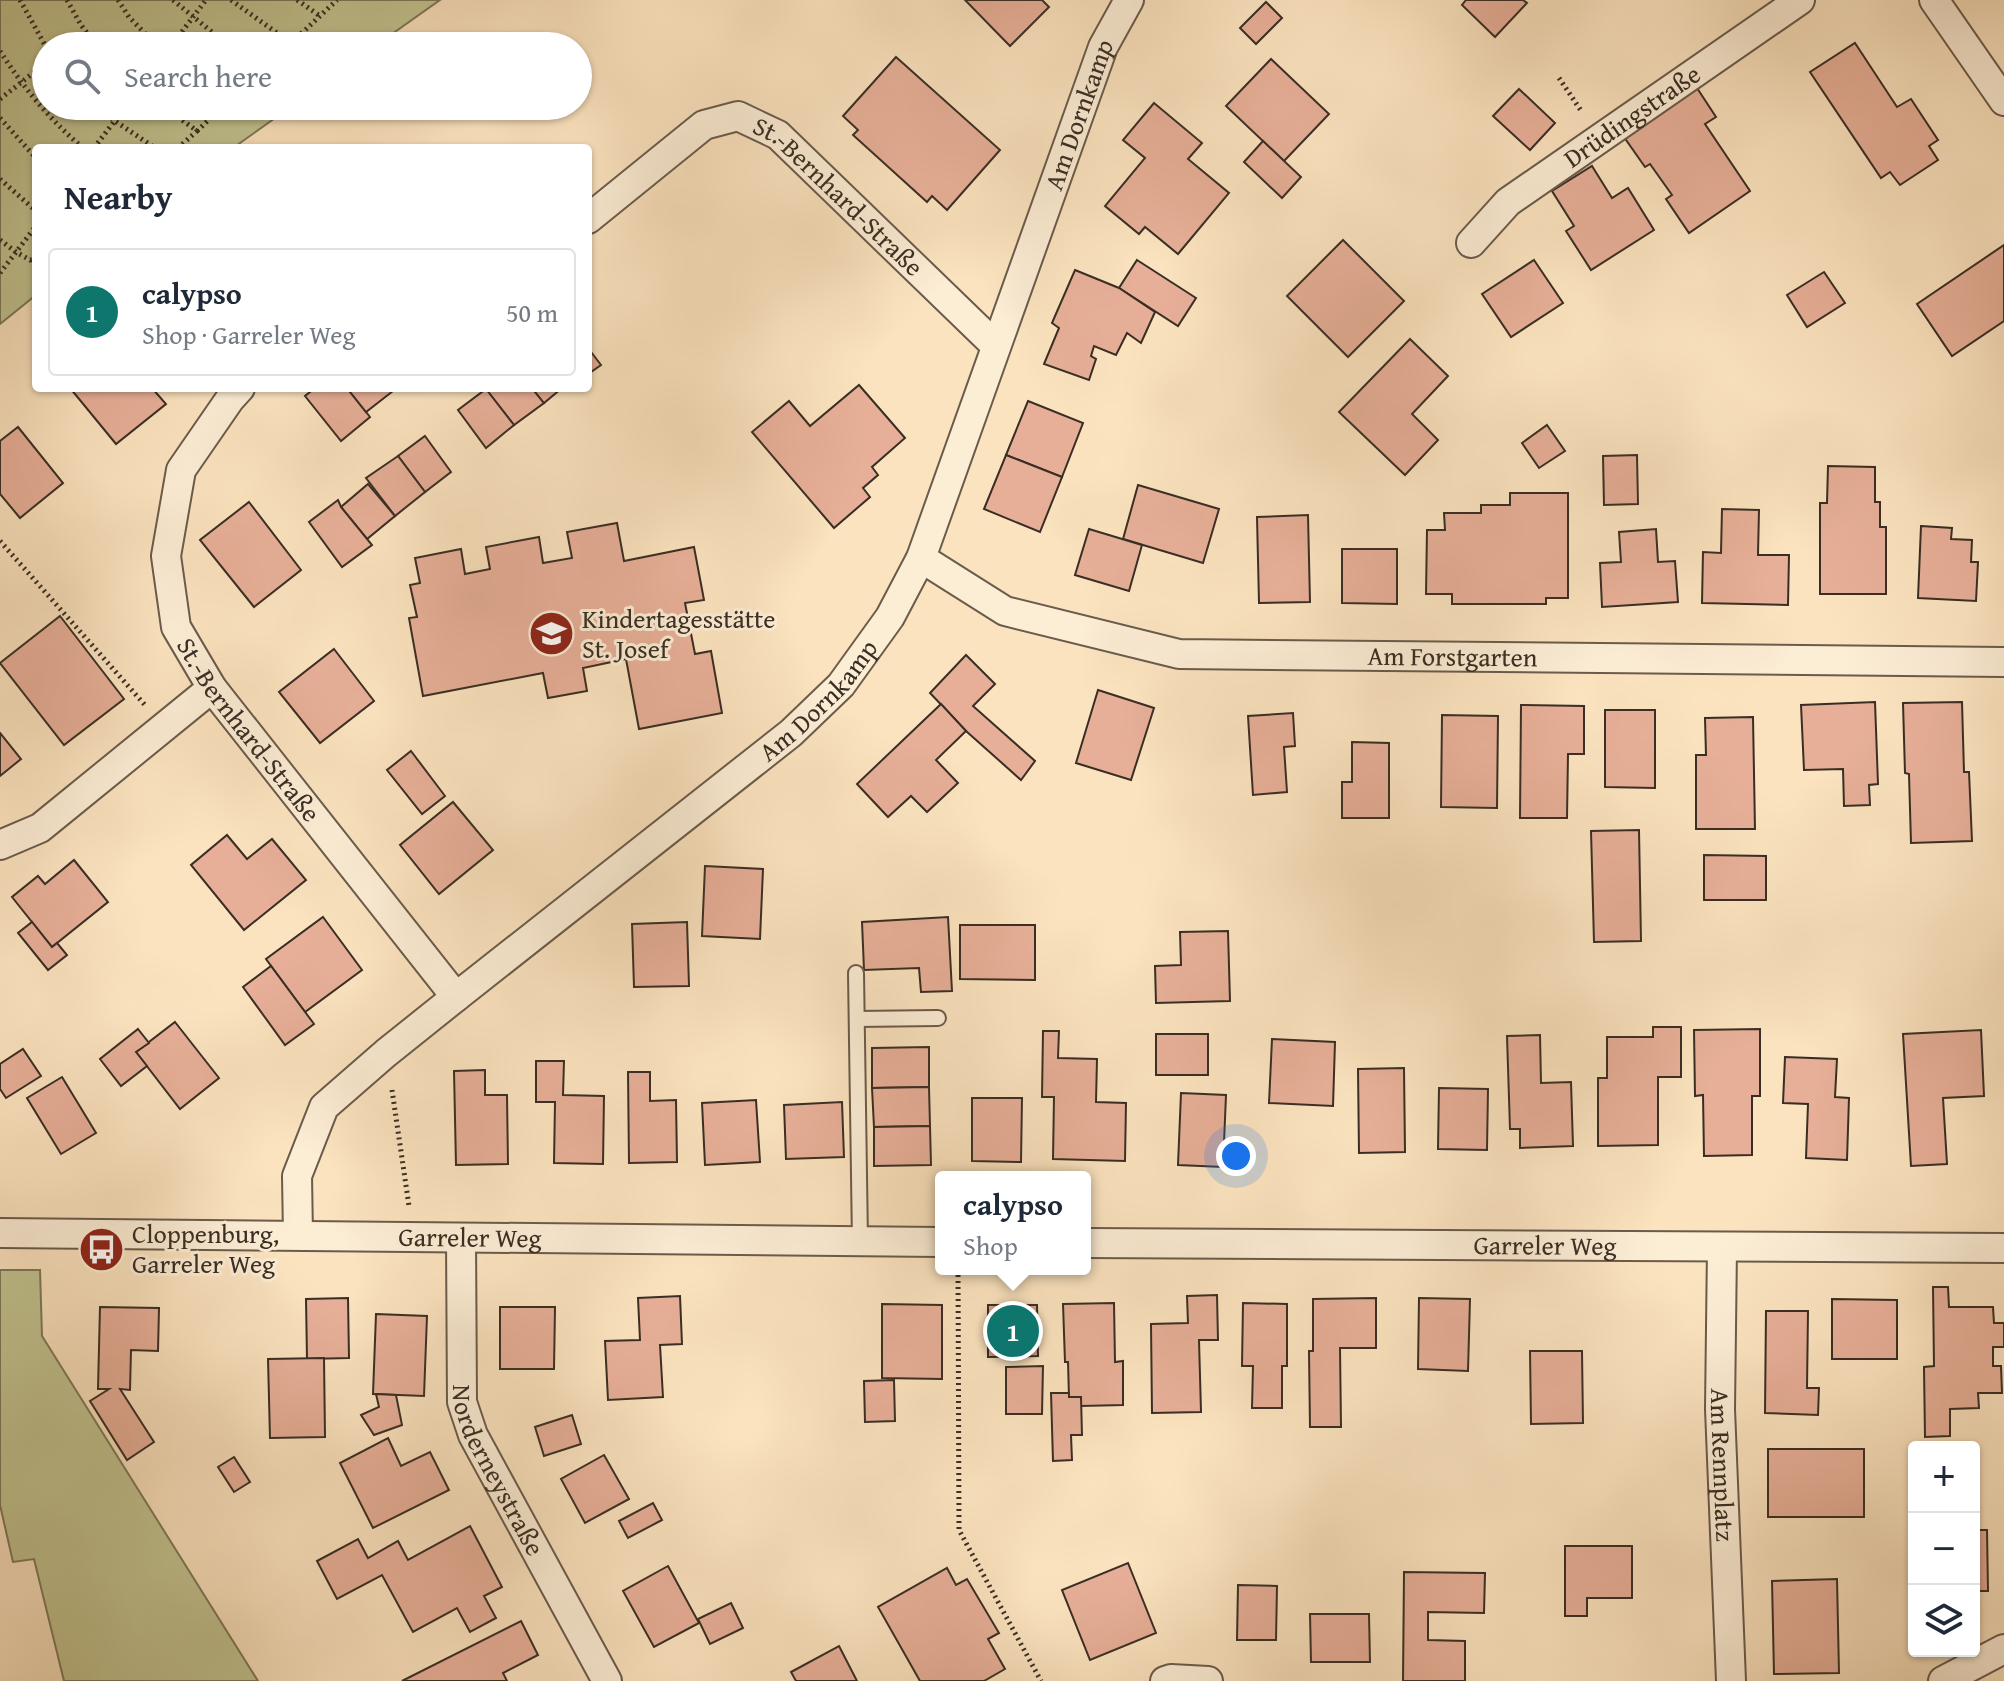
<!DOCTYPE html>
<html lang="en">
<head>
<meta charset="utf-8">
<style>
  body { margin:0; font-family:"Gentium Book Plus",serif; background:#f6f6f7; color:#1f2937 }
  .controls { position:absolute; right:24px; bottom:24px; display:grid; overflow:hidden; border-radius:8px; box-shadow:0 2px 6px #0004 }
  .controls button { width:72px; height:72px; display:grid; place-items:center; padding:0; border:0; border-bottom:2px solid #e0e1e3; background:#fff; color:#1f2937; font:40px sans-serif }
  .you { position:absolute; left:1236px; top:1156px; width:28px; height:28px; margin:-20px; border:6px solid #fff; border-radius:50%; background:#1a73e8; box-shadow:0 0 0 12px #1a73e833 }
  .badge { display:grid; place-items:center; width:52px; height:52px; border-radius:50%; background:#0f766e; color:#fff; font-size:26px; font-weight:700 }
  .pin { position:absolute; translate:-50% -50%; border:4px solid #fff; box-shadow:0 2px 8px #0006 }
  .popup { position:absolute; left:935px; top:1171px; width:156px; height:104px; box-sizing:border-box; display:grid; place-content:center; border-radius:8px; background:#fff; filter:drop-shadow(0 2px 6px #0005); font-size:26px; white-space:nowrap; color:#747a83 }
  .popup b { font-size:30px; color:#1f2937 }
  .popup::after { content:''; position:absolute; left:50%; top:100%; margin-left:-16px; border:16px solid transparent; border-top-color:#fff }
  .list { margin:0; padding:0; list-style:none }
  h2 { display:flex; justify-content:space-between; align-items:center; height:104px; margin:0; padding:0 32px; font-size:34px }
  h2 small { font-size:26px; font-weight:400; color:#747a83 }
  .list li { display:grid; grid-template-columns:52px 1fr auto; gap:24px; align-items:center; box-sizing:border-box; height:128px; margin:0 16px 16px; padding:0 16px; border:2px solid #e0e1e3; border-radius:8px }
  .list b { display:block; font-size:30px; white-space:nowrap }
  .list p { margin:0; font-size:26px; white-space:nowrap; color:#747a83 }
  .list em { font-size:26px; font-style:normal; color:#747a83 }
  .icon { flex:none; width:44px; height:44px; fill:none; stroke:currentColor; stroke-width:2; stroke-linecap:round; stroke-linejoin:round }
  .map { position:relative; flex:none; width:2004px; height:1681px; overflow:hidden }
  .search { position:absolute; background:#fff; box-shadow:0 2px 6px #0004; left:32px; top:32px; width:560px; height:88px; display:flex; align-items:center; gap:20px; box-sizing:border-box; padding:0 28px; border-radius:44px; color:#747a83; font-size:30px }
  .panel { position:absolute; background:#fff; box-shadow:0 2px 6px #0004; left:32px; top:144px; width:560px; height:248px; border-radius:8px }
  .map>svg:first-child { display:block }
  .green { fill:#c1c390; stroke:#7d785a; stroke-width:2 }
  .building { fill:#e7af98; stroke:#392e24; stroke-width:2 }
  .lines { fill:none; stroke-linecap:round; stroke-linejoin:round }
  .lane-casing { stroke:#6a5b4b; stroke-width:18 }
  .street-casing { stroke:#6a5b4b; stroke-width:32 }
  .path { stroke:#392e24; stroke-width:5; stroke-dasharray:2 4; stroke-linecap:butt }
  .lane { stroke:#fcedd5; stroke-width:14 }
  .street { stroke:#fcedd5; stroke-width:28 }
  .labels { text-anchor:middle; stroke-width:6; stroke-linejoin:round; paint-order:stroke }
  .street-label { font-size:26px; fill:#392e24; stroke:#fcedd5 }
  .poi-label { font-size:26px; fill:#392e24; stroke:#fcedd5; text-anchor:start }
</style>
</head>
<body>
<div class="map">
<svg width="2004" height="1681" viewBox="0 0 2004 1681">
  <rect width="100%" height="100%" fill="#fbe3bf"/>
  <filter id="stains"><feTurbulence type="fractalNoise" baseFrequency=".0025" numOctaves="4"/><feColorMatrix values="0 0 0 0 .2 0 0 0 0 .09 0 0 0 0 .02 0 0 0 .5 -.17"/></filter>
  <radialGradient id="worn" r=".72"><stop offset=".6" stop-color="#630" stop-opacity="0"/><stop offset="1" stop-color="#630" stop-opacity=".3"/></radialGradient>
  <g class="green">
    <path d="M0,0H440L375,46H46V106H292L233,148H36V295L0,324Z"/>
    <path d="M0,1270H40L42,1336L258,1681H64L34,1559L13,1562L0,1505Z"/>
  </g>
  <g class="building">
    <path d="M965,0H1042L1049,7L1010,46Z"/>
    <path d="M1466,0H1523L1527,3L1495,37L1462,5Z"/>
    <path d="M1266,2L1282,18L1256,44L1240,28Z"/>
    <path d="M1855,43L1897,107L1911,99L1938,140L1929,146L1938,160L1900,185L1890,172L1881,178L1810,72Z"/>
    <path d="M896,57L1000,150L947,210L932,196L927,202L853,135L858,130L843,116Z"/>
    <path d="M1271,59L1329,114L1284,161L1226,106Z"/>
    <path d="M1697,88L1716,117L1705,124L1750,191L1689,233L1666,199L1672,195L1650,164L1645,167L1624,137Z"/>
    <path d="M1519,89L1555,123L1530,150L1493,116Z"/>
    <path d="M1154,103L1202,143L1188,159L1229,193L1178,254L1145,227L1139,234L1105,206L1145,158L1123,140Z"/>
    <path d="M1263,141L1301,177L1282,198L1244,162Z"/>
    <path d="M1592,166L1612,198L1628,188L1654,230L1591,270L1566,231L1574,226L1552,191Z"/>
    <path d="M1343,240L1404,301L1348,357L1287,296Z"/>
    <path d="M2004,245V321L1952,356L1917,304Z"/>
    <path d="M1137,260L1196,298L1178,326L1119,288Z"/>
    <path d="M1534,260L1563,303L1511,337L1482,294Z"/>
    <path d="M1075,270L1119,288L1155,312L1141,343L1127,333L1116,355L1094,346L1091,356L1096,359L1089,380L1044,364L1059,328L1052,323Z"/>
    <path d="M1824,272L1845,303L1807,327L1787,295Z"/>
    <path d="M1410,339L1448,376L1412,414L1438,440L1405,475L1339,412Z"/>
    <path d="M588,348L601,365L588,374Z"/>
    <path d="M859,385L905,438L872,467L878,475L863,488L870,497L834,528L752,432L789,401L810,426Z"/>
    <path d="M70,388H152L166,404L116,444Z"/>
    <path d="M315,388H347L370,417L341,441L305,396Z"/>
    <path d="M347,388H390L393,391L366,412Z"/>
    <path d="M485,388H532L544,403L514,425Z"/>
    <path d="M532,388H562L544,403Z"/>
    <path d="M486,389L514,425L486,448L458,410Z"/>
    <path d="M1028,401L1083,423L1062,477L1006,455Z"/>
    <path d="M1547,425L1565,451L1539,468L1522,443Z"/>
    <path d="M18,427L63,483L20,518L0,494V441Z"/>
    <path d="M425,436L451,472L425,492L398,456Z"/>
    <path d="M1006,455L1062,477L1040,532L984,509Z"/>
    <path d="M1637,455L1638,504L1604,505L1603,456Z"/>
    <path d="M398,456L425,492L395,516L366,478Z"/>
    <path d="M1828,466L1875,467V502H1880V527H1886V594H1820V503H1827Z"/>
    <path d="M368,484L395,516L367,539L341,507Z"/>
    <path d="M1138,485L1219,509L1203,563L1123,539Z"/>
    <path d="M1510,493H1568V598H1546V604H1452V594H1426L1427,530H1445L1444,513H1481V505H1510Z"/>
    <path d="M338,500L341,507L372,545L342,567L309,522Z"/>
    <path d="M249,502L301,570L254,607L200,540Z"/>
    <path d="M1722,509L1759,510L1758,555H1789L1788,605L1702,603L1703,552L1721,553Z"/>
    <path d="M1308,515L1310,602L1259,603L1257,517Z"/>
    <path d="M617,523L624,561L694,547L704,600L685,603L695,654L711,651L722,713L639,729L626,659L583,668L587,691L548,698L543,673L423,696L409,618L417,617L410,585L420,583L415,558L461,549L465,574L490,569L486,547L539,537L543,563L572,558L567,532Z"/>
    <path d="M1921,526L1952,528L1951,539L1972,540L1971,562H1978L1976,601L1918,598Z"/>
    <path d="M1089,529L1142,545L1129,591L1075,575Z"/>
    <path d="M1656,529L1658,562L1675,561L1678,602L1602,607L1600,563L1621,562L1619,532Z"/>
    <path d="M1342,549H1397V604L1342,603Z"/>
    <path d="M60,616L124,699L64,745L0,663Z"/>
    <path d="M334,649L374,701L320,743L279,692Z"/>
    <path d="M966,655L995,684L973,706L1035,761L1021,780L966,731L930,693Z"/>
    <path d="M1098,690L1154,708L1131,780L1076,763Z"/>
    <path d="M1875,702L1878,784L1869,785L1870,805L1844,806L1843,769L1804,770L1801,705Z"/>
    <path d="M1962,702L1964,772H1969L1972,841L1911,843L1909,774L1905,773L1903,703Z"/>
    <path d="M941,704L966,731L936,760L958,783L927,812L911,796L888,817L857,784Z"/>
    <path d="M1521,705L1584,706V754H1568L1567,818H1520Z"/>
    <path d="M1605,710H1655V788L1605,787Z"/>
    <path d="M1293,713L1295,746L1284,747L1287,792L1253,795L1248,716Z"/>
    <path d="M1442,715L1498,716L1497,808L1441,807Z"/>
    <path d="M1753,717L1755,829H1696V755H1706L1705,718Z"/>
    <path d="M0,733L21,759L0,776Z"/>
    <path d="M1352,742L1389,743V818H1342V782H1352Z"/>
    <path d="M411,751L445,796L422,814L387,770Z"/>
    <path d="M453,802L493,850L439,894L400,845Z"/>
    <path d="M1639,830L1641,941L1594,942L1591,831Z"/>
    <path d="M227,835L247,859L272,839L306,880L244,930L191,865Z"/>
    <path d="M1704,855L1766,856V900H1704Z"/>
    <path d="M74,860L108,902L52,947L12,897L38,876L45,884Z"/>
    <path d="M705,866L763,869L760,939L702,936Z"/>
    <path d="M323,917L362,970L305,1012L266,959Z"/>
    <path d="M948,917L952,991L921,992L919,968L864,970L862,922Z"/>
    <path d="M32,922L52,947L57,943L67,955L48,970L18,933Z"/>
    <path d="M687,922L689,986L634,987L632,924Z"/>
    <path d="M960,925H1035V980L960,979Z"/>
    <path d="M1228,931L1230,1001L1156,1003L1155,966L1181,965L1180,932Z"/>
    <path d="M271,966L314,1024L285,1045L243,987Z"/>
    <path d="M175,1022L219,1078L180,1109L136,1052Z"/>
    <path d="M1653,1027H1681V1077H1658V1145L1598,1146V1078H1607V1037H1653Z"/>
    <path d="M138,1029L149,1043L136,1052L147,1066L121,1086L100,1059Z"/>
    <path d="M1760,1029V1096H1752V1155L1704,1156L1703,1095L1695,1096L1694,1030Z"/>
    <path d="M1981,1030L1984,1096L1943,1098L1947,1164L1911,1166L1903,1034Z"/>
    <path d="M1043,1031H1059L1058,1058L1097,1059L1096,1102L1126,1103L1125,1161L1053,1159L1054,1097H1042Z"/>
    <rect x="1156" y="1034" width="52" height="41"/>
    <path d="M1540,1035L1541,1083L1571,1082L1573,1146L1520,1148V1129H1510L1507,1036Z"/>
    <path d="M1272,1039L1335,1042L1333,1106L1269,1103Z"/>
    <path d="M929,1047V1087L872,1088V1048Z"/>
    <path d="M23,1049L41,1076L6,1098L0,1089V1064Z"/>
    <path d="M1785,1057L1837,1059L1835,1097L1849,1098L1847,1160L1806,1158L1808,1104L1783,1103Z"/>
    <path d="M536,1061H564L563,1095L604,1096L603,1164L554,1163L555,1102H536Z"/>
    <path d="M1404,1068L1405,1152L1359,1153L1358,1069Z"/>
    <path d="M485,1070V1095H507L508,1164L456,1165L454,1071Z"/>
    <path d="M628,1072H650V1101L676,1100L677,1162L629,1163Z"/>
    <path d="M62,1077L96,1133L61,1154L27,1098Z"/>
    <path d="M929,1087L930,1126L874,1127L872,1088Z"/>
    <path d="M1439,1088L1488,1089L1487,1150L1438,1149Z"/>
    <path d="M1181,1093L1226,1095L1223,1167L1178,1165Z"/>
    <path d="M972,1098H1022L1021,1162L972,1161Z"/>
    <path d="M756,1100L760,1162L705,1165L702,1103Z"/>
    <path d="M842,1102L844,1157L786,1159L784,1105Z"/>
    <path d="M930,1126L931,1165L874,1166V1127Z"/>
    <path d="M1933,1287H1948L1949,1307H1993L1994,1323H2004V1347H1993V1366H2001L2002,1393H1978L1979,1408L1950,1409V1436L1925,1437L1924,1367L1934,1366Z"/>
    <path d="M1217,1295L1218,1340H1199L1201,1412L1152,1413L1151,1324L1188,1323L1187,1296Z"/>
    <path d="M680,1296L682,1344L660,1345L663,1397L608,1400L605,1341L640,1340L638,1298Z"/>
    <path d="M348,1298L349,1358L307,1359L306,1299Z"/>
    <path d="M1376,1298V1348H1340L1341,1427H1310L1309,1351H1313V1299Z"/>
    <path d="M1419,1298L1470,1299L1468,1371L1418,1369Z"/>
    <path d="M1832,1299L1897,1300V1359H1832Z"/>
    <path d="M1114,1303L1115,1362L1123,1361V1405L1081,1406V1397H1069L1068,1362H1065L1063,1304Z"/>
    <path d="M1243,1303L1287,1304V1366H1282V1408H1252L1253,1366H1242Z"/>
    <path d="M882,1304L942,1305V1379L882,1378Z"/>
    <path d="M988,1305H1037L1038,1356L988,1357Z"/>
    <path d="M100,1307L159,1308L158,1351L131,1350L130,1390L120,1389L154,1442L127,1460L90,1401L109,1389H98Z"/>
    <path d="M500,1307H555L554,1369H500Z"/>
    <path d="M1766,1311H1808L1807,1388H1819L1818,1415L1765,1413Z"/>
    <path d="M376,1314L427,1316L424,1396L373,1394Z"/>
    <path d="M1530,1351H1582L1583,1423L1531,1424Z"/>
    <path d="M324,1358L325,1437L270,1438L268,1359Z"/>
    <path d="M1043,1366L1042,1414H1006V1367Z"/>
    <path d="M894,1380L895,1421L865,1422L864,1381Z"/>
    <path d="M1051,1393H1069V1397H1081L1082,1435H1071L1072,1460L1053,1461Z"/>
    <path d="M376,1394L396,1395L402,1425L374,1435L361,1415L379,1407Z"/>
    <path d="M572,1415L581,1444L544,1456L535,1427Z"/>
    <path d="M388,1438L401,1466L430,1452L449,1490L373,1528L340,1463Z"/>
    <rect x="1768" y="1449" width="96" height="68"/>
    <path d="M604,1455L629,1499L585,1523L561,1479Z"/>
    <path d="M234,1457L250,1482L234,1492L218,1467Z"/>
    <path d="M653,1503L662,1520L628,1538L619,1521Z"/>
    <path d="M470,1526L502,1587L484,1596L496,1618L470,1632L457,1608L413,1632L382,1575L337,1599L317,1561L358,1539L368,1558L398,1541L408,1560Z"/>
    <path d="M1974,1530H1987L1988,1591H1974Z"/>
    <path d="M1565,1546H1632V1598H1587V1616H1565Z"/>
    <path d="M1128,1563L1156,1633L1090,1660L1062,1590Z"/>
    <path d="M668,1566L699,1623L654,1647L623,1591Z"/>
    <path d="M947,1568L956,1585L967,1579L999,1633L988,1639L1005,1669L984,1681H920L878,1607Z"/>
    <path d="M1404,1572L1485,1573L1484,1613L1428,1612V1640L1465,1641V1681H1403Z"/>
    <path d="M1837,1579L1839,1673L1774,1674L1772,1581Z"/>
    <path d="M1238,1585L1277,1586L1276,1640H1237Z"/>
    <path d="M731,1603L743,1628L710,1644L698,1619Z"/>
    <path d="M1310,1614H1369L1370,1662H1311Z"/>
    <path d="M521,1621L538,1655L503,1673L507,1681H402Z"/>
    <path d="M839,1646L857,1681H796L791,1672Z"/>
  </g>
  <g class="lines">
    <defs>
      <g id="lane">
        <path d="M856,973L860,1242"/>
        <path d="M857,1019L938,1018"/>
      </g>
      <g id="street">
        <path d="M1934,0L2004,101"/>
        <path id="s1" d="M588,219L704,125L738,116L778,135L996,346"/>
        <path id="s2" d="M1471,243L1508,202L1800,0"/>
        <path id="s3" d="M240,388L230,399L181,470L166,556L176,627L212,688L456,997"/>
        <path id="s4" d="M921,558L1005,611L1179,654L2004,662"/>
        <path d="M0,845L40,828L212,688"/>
        <path id="s5" d="M0,1233L941,1242"/>
        <path id="s6" d="M298,1235L297,1176L324,1107L386,1053L456,997L791,733L841,685L890,617L921,558L1103,47L1129,0"/>
        <path id="s7" d="M461,1238L462,1402L473,1435L607,1681"/>
        <path id="s8" d="M1085,1243L2004,1248"/>
        <path id="s9" d="M1722,1247L1720,1409L1731,1681"/>
        <path d="M1165,1681L1171,1679L1208,1681"/>
        <path d="M1943,1681L2004,1649"/>
      </g>
    </defs>
    <use href="#lane" class="lane-casing"/>
    <use href="#street" class="street-casing"/>
    <g class="path">
      <path d="M20,0L46,47"/>
      <path d="M67,0L81,25L97,46"/>
      <path d="M118,0L129,17L157,46"/>
      <path d="M173,0L229,46"/>
      <path d="M231,0L291,43"/>
      <path d="M297,0L320,16"/>
      <path d="M171,46L206,0"/>
      <path d="M288,46L337,0"/>
      <path d="M0,51C23,87 50,120 83,148"/>
      <path d="M1559,78L1582,112"/>
      <path d="M0,99L46,63"/>
      <path d="M98,106L115,121L155,148"/>
      <path d="M163,106L197,131L178,148"/>
      <path d="M0,118L36,158"/>
      <path d="M197,131L223,106"/>
      <path d="M94,148L126,106"/>
      <path d="M0,179L36,211"/>
      <path d="M0,240L16,252L30,260L36,259"/>
      <path d="M0,273L36,226"/>
      <path d="M0,541L145,705"/>
      <path d="M392,1090L409,1206"/>
      <path d="M958,1269L959,1530L1041,1681"/>
    </g>
    <use href="#lane" class="lane"/>
    <use href="#street" class="street"/>
  </g>
  <defs>
    <symbol id="school-disc" viewBox="-11 -11 22 22"><circle r="9.5" fill="#8f2418" stroke="#fcedd5"/><path d="M0-5L7-2L0 1L-7-2ZM-4 1L0 2.5L4 1V4Q0 6-4 4Z" fill="#fff"/></symbol>
    <symbol id="bus-disc" viewBox="-11 -11 22 22"><circle r="9.5" fill="#8f2418" stroke="#fcedd5"/><path d="M-5-6H5V4H4V6H2V4H-2V6H-4V4H-5ZM-3.5-4V0h7V-4ZM-3.5 1.2v1.5H-2V1.2ZM2 1.2v1.5H3.5V1.2Z" fill="#fff"/></symbol>
  </defs>
  <g fill-rule="evenodd">
    <use href="#school-disc" x="526" y="608" width="51" height="51"/>
    <use href="#bus-disc" x="76" y="1224" width="51" height="51"/>
  </g>
  <g class="labels">
    <g class="street-label">
      <text dy="9" stroke="none"><textPath href="#s6" startOffset="1422">Am Dornkamp</textPath></text>
      <text dy="9" stroke="none"><textPath href="#s2" startOffset="206">Drüdingstraße</textPath></text>
      <text dy="9" stroke="none"><textPath href="#s1" startOffset="314">St.-Bernhard-Straße</textPath></text>
      <text dy="9" stroke="none"><textPath href="#s4" startOffset="552">Am Forstgarten</textPath></text>
      <text dy="9" stroke="none"><textPath href="#s6" startOffset="774">Am Dornkamp</textPath></text>
      <text dy="9" stroke="none"><textPath href="#s3" startOffset="386">St.-Bernhard-Straße</textPath></text>
      <text dy="9" stroke="none"><textPath href="#s5" startOffset="470">Garreler Weg</textPath></text>
      <text dy="9" stroke="none"><textPath href="#s8" startOffset="460">Garreler Weg</textPath></text>
      <text dy="9" stroke="none"><textPath href="#s9" startOffset="218">Am Rennplatz</textPath></text>
      <text dy="9" stroke="none"><textPath href="#s7" startOffset="240">Norderneystraße</textPath></text>
    </g>
    <g class="poi-label">
      <text x="582" y="628">Kindertagesstätte<tspan x="582" dy="30">St. Josef</tspan></text>
      <text x="132" y="1243">Cloppenburg,<tspan x="132" dy="30">Garreler Weg</tspan></text>
    </g>
  </g>
  <rect width="100%" height="100%" filter="url(#stains)"/>
  <rect width="100%" height="100%" fill="url(#worn)"/>
</svg>
<div class="controls">
<button>+</button>
<button>−</button>
<button><svg class="icon" aria-label="layers" viewBox="0 0 24 24"><path d="M12 4l9 5-9 5-9-5zM3 14l9 5 9-5"/></svg></button>
</div>
<div class="you"></div>
<div class="pin badge" style="left:1013px;top:1331px">1</div>
<div class="popup"><b>calypso</b>Shop</div>
<div class="search"><svg class="icon" aria-label="search" viewBox="0 0 24 24"><circle cx="10" cy="10" r="6"/><path d="M15 15l6 6"/></svg>Search here</div>
<section class="panel">
<h2>Nearby<small></small></h2>
<ul class="list">
<li><span class="badge">1</span><div><b>calypso</b><p>Shop · Garreler Weg</p></div><em>50 m</em></li>
</ul>
</section>
</div>
</body>
</html>
